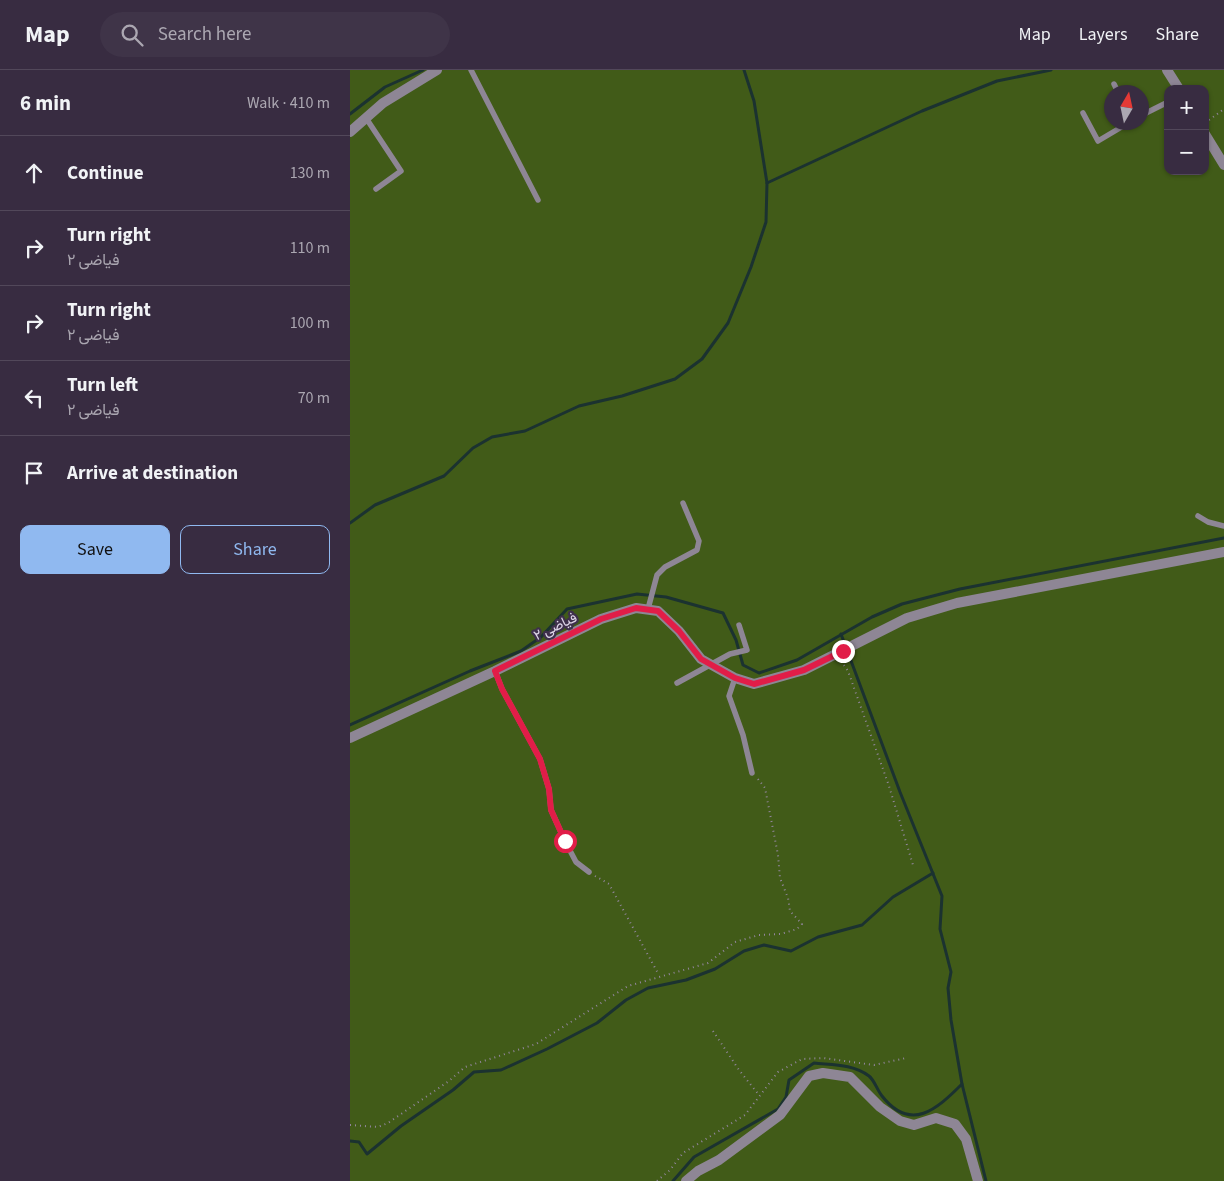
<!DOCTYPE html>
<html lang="en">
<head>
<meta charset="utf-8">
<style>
  body { margin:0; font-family:"Source Sans 3",Vazirmatn,sans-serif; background:#3f3448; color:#f1f3f6 }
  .controls { position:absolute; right:15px; top:15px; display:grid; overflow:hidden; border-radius:10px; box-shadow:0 1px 4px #0004 }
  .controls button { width:45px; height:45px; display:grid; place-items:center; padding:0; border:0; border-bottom:1px solid #52485a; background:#382c41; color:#f1f3f6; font:25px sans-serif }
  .compass { position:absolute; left:754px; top:15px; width:45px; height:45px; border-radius:50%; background:#382c41; box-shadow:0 1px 4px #0004; rotate:9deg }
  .stop { position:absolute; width:15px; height:15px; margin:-11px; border:4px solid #e11d48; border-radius:50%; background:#fff }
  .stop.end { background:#e11d48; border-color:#fff; box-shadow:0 1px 5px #0008 }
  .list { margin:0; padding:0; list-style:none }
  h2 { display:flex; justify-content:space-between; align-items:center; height:65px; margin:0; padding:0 20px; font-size:21px }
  h2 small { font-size:16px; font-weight:400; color:#aba7b1 }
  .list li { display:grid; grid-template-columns:32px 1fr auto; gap:15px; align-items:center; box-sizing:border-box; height:75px; padding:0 20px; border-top:1px solid #52485a }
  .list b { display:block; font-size:19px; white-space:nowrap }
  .list p { margin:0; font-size:16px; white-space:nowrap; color:#aba7b1 }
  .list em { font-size:16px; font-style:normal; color:#aba7b1 }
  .actions { display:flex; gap:10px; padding:15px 20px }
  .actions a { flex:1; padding:11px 0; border:1px solid #90b9f0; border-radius:10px; text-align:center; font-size:18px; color:#90b9f0 }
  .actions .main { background:#90b9f0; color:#111 }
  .icon { flex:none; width:28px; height:28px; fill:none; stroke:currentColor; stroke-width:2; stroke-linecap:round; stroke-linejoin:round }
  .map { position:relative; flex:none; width:874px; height:1111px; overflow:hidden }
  header { display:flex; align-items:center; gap:30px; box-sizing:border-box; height:70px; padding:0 25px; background:#382c41; border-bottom:1px solid #52485a }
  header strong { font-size:24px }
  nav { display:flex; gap:28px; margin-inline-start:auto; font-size:18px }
  .search { width:350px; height:45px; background:#3f3448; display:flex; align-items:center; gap:12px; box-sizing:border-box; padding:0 18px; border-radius:28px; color:#aba7b1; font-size:19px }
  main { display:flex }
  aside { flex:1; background:#382c41 }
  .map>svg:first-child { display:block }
  .green { fill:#415b18; fill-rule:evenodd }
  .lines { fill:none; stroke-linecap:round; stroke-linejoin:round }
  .stream { stroke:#1b3230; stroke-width:3 }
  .path { stroke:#93879e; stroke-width:2; stroke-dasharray:1 4; stroke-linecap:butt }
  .lane { stroke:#8e8695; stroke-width:5.5 }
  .street { stroke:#8e8695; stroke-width:10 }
  .route { stroke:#e11d48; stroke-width:6 }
  .labels { text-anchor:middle; stroke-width:4.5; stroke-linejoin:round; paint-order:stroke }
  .street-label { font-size:14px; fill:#e0d7e9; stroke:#3f304c }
</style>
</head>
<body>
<header>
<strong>Map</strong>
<div class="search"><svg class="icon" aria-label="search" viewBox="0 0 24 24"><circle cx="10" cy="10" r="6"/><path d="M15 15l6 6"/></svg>Search here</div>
<nav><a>Map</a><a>Layers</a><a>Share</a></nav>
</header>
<main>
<aside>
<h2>6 min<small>Walk · 410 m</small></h2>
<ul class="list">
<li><svg class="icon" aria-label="ahead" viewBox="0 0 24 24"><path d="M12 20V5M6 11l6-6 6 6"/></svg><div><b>Continue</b></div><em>130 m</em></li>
<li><svg class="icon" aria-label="right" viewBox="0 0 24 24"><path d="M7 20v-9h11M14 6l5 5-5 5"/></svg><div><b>Turn right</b><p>فیاضی ۲</p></div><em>110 m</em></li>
<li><svg class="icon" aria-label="right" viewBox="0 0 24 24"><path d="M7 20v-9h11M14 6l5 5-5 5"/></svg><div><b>Turn right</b><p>فیاضی ۲</p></div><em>100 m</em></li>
<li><svg class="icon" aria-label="left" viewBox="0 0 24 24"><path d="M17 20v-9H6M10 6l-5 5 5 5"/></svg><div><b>Turn left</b><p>فیاضی ۲</p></div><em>70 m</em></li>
<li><svg class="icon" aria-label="arrive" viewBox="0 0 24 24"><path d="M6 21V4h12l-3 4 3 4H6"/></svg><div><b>Arrive at destination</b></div></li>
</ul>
<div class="actions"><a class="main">Save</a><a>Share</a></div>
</aside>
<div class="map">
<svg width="874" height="1111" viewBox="0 0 874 1111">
  <rect width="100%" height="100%" fill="#4a3b57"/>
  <path class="green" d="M0,0H874V1111H0ZM818,19H855V101H818ZM762,22H792V52H762Z"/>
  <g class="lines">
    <g class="stream">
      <path d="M0,44L35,17L73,0"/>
      <path d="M417,113L572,41L647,11L701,0"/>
      <path d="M0,453L25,435L94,406L123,378L142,367L175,361L229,336L272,326L325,309L352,289L378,253L401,197L416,152L417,113L404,31L394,0"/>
      <path d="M491,564L550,722L592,826L590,859L601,902L598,918L601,950L612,1014L636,1111"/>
      <path d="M0,655L120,601L171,581L191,567L217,539L287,524L316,527L373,543L386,570L393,595L409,603L447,590L522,547L552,534L610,519L874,468"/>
      <path d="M0,1071L9,1072L17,1084L51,1056L103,1020L124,1002L151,1000L197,979L247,953L276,930L298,918L336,910L365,899L394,881L414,875L441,881L468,867L512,855L543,827L583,803"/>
      <path d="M323,1111L344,1087L428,1039L436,1027L439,1010L464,993C483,995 503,994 519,1006C525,1011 527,1020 532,1026C561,1063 587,1039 612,1014"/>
    </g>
    <g class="path">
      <path d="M855,53L874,39"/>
      <path d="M491,591L498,601L539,716L563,795"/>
      <path d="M245,806L259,814L309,905"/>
      <path d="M363,961L389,1000L409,1025"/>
      <path d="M0,1055L28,1057L38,1053L99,1011L115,997L186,974L278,916L358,893L385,872L409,865L431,864L447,859L452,854L440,841L438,828L430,808L428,785L415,718L408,709"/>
      <path d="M307,1111L320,1100L333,1083L395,1045L428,1002L452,989L473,988L524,995L556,988"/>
    </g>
    <g class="lane">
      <path d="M121,0L188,130"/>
      <path d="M764,14L768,22"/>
      <path d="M733,43L748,71L780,52"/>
      <path d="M792,45L818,32"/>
      <path d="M16,48L51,101L26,119"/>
      <path d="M848,446L858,452L874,456"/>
      <path d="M298,539L307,505L315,497L347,480L349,471L333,433"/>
      <path d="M145,601L152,619L190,689L199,719L201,740L215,771L226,792L239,802"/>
      <path d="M385,608L379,626L393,665L402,703"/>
      <path d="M327,613L380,584L397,580L389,555"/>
    </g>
    <g class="street">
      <path d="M817,0L829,19"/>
      <path d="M0,62L33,33L87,0"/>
      <path d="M855,64L874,95"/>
      <path d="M0,668L145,601L251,549L286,538L308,541L329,561L351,589L385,608L404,614L454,600L557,548L607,533L874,482"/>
      <path d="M336,1111L348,1101L369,1090L430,1045L459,1006L473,1003L500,1007L530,1037L550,1051L564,1055L586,1048L605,1054L616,1069L628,1111"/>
    </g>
  </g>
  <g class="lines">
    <path class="route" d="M215,771L201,740L199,719L190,689L152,619L145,601L251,549L286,538L308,541L329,561L351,589L385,608L404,614L454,600L493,581"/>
  </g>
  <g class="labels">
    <g class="street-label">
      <text transform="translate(205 556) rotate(-26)" y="5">فیاضی ۲</text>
    </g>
  </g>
</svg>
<div class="controls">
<button>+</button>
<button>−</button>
</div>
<svg class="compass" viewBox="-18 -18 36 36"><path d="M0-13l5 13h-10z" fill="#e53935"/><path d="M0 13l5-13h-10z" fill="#aba7b1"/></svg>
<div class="stop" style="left:215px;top:771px"></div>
<div class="stop end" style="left:493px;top:581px"></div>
</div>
</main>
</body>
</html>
